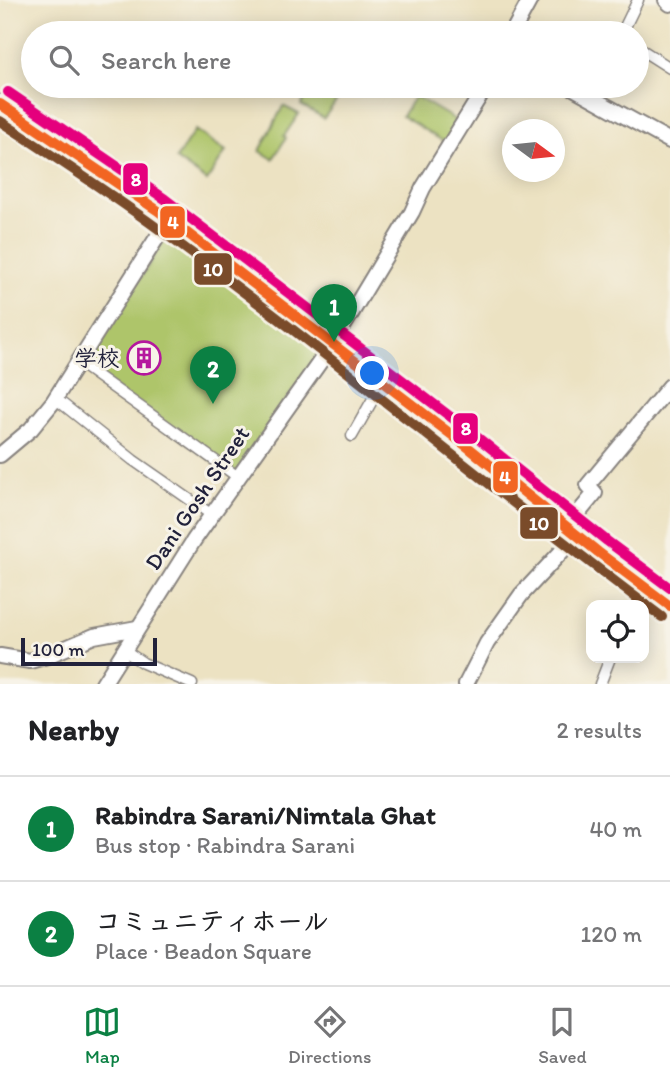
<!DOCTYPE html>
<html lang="en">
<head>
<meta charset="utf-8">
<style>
  body { margin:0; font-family:Itim,"LXGW WenKai TC","Klee One",sans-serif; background:#f6f6f6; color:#202124 }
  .controls { position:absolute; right:21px; bottom:21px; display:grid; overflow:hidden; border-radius:14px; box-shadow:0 4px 18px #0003 }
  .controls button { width:63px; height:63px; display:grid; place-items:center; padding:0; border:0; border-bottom:2px solid #e0e0e0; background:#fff; color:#202124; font:35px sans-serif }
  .compass { position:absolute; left:502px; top:119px; width:63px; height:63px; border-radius:50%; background:#fff; box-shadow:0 4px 18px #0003; rotate:105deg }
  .scale { position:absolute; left:21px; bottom:18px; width:136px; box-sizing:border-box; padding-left:7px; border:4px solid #22223b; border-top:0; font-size:19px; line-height:24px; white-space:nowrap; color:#22223b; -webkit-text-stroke:5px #f7f3e8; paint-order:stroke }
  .you { position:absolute; left:373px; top:374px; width:24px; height:24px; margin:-18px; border:5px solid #fff; border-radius:50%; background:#1a73e8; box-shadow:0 0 0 10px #1a73e833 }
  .badge { display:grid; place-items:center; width:46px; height:46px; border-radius:50%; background:#0b8043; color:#fff; font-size:23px; font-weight:700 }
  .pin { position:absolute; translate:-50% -58px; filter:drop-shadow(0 2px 4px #0008) }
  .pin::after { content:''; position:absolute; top:37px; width:24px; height:21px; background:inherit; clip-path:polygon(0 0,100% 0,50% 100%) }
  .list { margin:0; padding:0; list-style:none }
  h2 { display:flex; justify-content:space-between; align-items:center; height:91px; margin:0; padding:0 28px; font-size:30px }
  h2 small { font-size:23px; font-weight:400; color:#757577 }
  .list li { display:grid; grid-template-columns:46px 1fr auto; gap:21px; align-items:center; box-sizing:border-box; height:105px; padding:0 28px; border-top:2px solid #e0e0e0 }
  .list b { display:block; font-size:26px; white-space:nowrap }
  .list p { margin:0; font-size:23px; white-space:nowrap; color:#757577 }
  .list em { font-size:23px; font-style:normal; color:#757577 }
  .icon { flex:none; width:38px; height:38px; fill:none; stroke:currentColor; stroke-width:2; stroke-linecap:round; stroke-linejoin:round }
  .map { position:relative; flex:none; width:670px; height:684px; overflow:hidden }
  .search { position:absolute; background:#fff; box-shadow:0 4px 18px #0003; left:21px; right:21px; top:21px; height:77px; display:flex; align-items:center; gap:18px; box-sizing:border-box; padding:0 24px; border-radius:38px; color:#757577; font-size:26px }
  .sheet { height:301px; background:#fff }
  nav { display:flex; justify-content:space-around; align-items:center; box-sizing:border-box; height:98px; border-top:2px solid #e0e0e0; background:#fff; font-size:19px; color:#757577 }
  nav a { display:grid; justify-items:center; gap:4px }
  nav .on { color:#0b8043 }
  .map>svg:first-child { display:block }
  .green { fill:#aec56a; stroke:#687452; stroke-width:2 }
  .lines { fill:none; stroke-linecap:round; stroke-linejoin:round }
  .street-casing { stroke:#87827e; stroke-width:13 }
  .secondary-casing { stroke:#87827e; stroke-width:18 }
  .street { stroke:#fff; stroke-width:10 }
  .secondary { stroke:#fff; stroke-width:14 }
  .tram-1-casing { stroke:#f7f3e8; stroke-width:16 }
  .tram-2-casing { stroke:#f7f3e8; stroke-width:16 }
  .tram-3-casing { stroke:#f7f3e8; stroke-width:16 }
  .tram-1 { stroke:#f26522; stroke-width:10 }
  .tram-2 { stroke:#7a4b2a; stroke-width:10 }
  .tram-3 { stroke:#e5007d; stroke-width:10 }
  .labels { text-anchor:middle; stroke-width:6; stroke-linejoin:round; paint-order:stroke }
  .poi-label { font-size:23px; fill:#22223b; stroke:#f7f3e8; text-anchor:end }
  .street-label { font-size:23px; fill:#22223b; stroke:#f7f3e8 }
  .line-badge { stroke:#f7f3e8; stroke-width:2.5 }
  .badge-label { font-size:19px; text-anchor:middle; font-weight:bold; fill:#fff }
</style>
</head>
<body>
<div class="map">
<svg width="670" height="684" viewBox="0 0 670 684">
  <rect width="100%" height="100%" fill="#f7f3e8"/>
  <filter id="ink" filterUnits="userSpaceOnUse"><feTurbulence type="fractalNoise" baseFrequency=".0143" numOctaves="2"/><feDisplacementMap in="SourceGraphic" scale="14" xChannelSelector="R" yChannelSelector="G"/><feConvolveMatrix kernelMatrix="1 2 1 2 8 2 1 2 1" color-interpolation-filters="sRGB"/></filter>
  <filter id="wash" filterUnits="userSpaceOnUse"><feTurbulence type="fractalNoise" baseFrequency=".00686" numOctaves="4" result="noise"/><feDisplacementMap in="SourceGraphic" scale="28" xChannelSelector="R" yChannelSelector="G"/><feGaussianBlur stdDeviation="1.57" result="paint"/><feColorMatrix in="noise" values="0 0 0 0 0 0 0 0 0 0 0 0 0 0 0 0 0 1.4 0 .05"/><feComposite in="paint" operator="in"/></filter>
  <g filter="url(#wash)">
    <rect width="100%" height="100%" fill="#ece2c2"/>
    <g class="green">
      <path d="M311,86H342L346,87L324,118L301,105Z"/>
      <path d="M415,96L459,122L446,143L402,116Z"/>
      <path d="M283,106L299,114L284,136L286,138L273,159L260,151Z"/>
      <path d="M195,130L226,151L207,181L176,159Z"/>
      <path d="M168,234L324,346L234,477L84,367Z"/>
    </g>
  </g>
  <g filter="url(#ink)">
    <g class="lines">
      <defs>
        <g id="street">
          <path d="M622,33L638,0"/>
          <path d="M637,47L670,68"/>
          <path d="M79,363L238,477"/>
          <path d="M55,398L133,460L212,515"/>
          <path d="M352,436L382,383"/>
          <path d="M640,605L651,589"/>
          <path d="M124,650L143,663L192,684"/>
          <path d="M600,684L610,658"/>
        </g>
        <g id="secondary">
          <path d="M666,0L670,4"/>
          <path d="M512,33L530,0"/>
          <path d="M570,86L670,141"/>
          <path d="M0,102L170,217L236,265L334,342L467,454L670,602"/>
          <path d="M0,455L31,429L53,402L170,217"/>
          <path d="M567,527L595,493L588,485L670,386"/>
          <path d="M0,656L30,661L47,656L94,636L137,628"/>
          <path d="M103,684L194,540L334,342L412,212L423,188L486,86"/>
          <path d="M466,684L487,643L521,595L577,535"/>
        </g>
      </defs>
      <use href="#street" class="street-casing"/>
      <use href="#secondary" class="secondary-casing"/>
      <use href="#street" class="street"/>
      <use href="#secondary" class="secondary"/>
      <defs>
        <path id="tram-1" d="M0,104L157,210L469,448L598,552L670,606"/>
        <path id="tram-2" d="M0,121C50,154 101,187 149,222C324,348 489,488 662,617"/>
        <path id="tram-3" d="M8,92L165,199L477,437L607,541L670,588"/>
      </defs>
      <use href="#tram-1" class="tram-1-casing"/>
      <use href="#tram-2" class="tram-2-casing"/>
      <use href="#tram-3" class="tram-3-casing"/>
      <use href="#tram-1" class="tram-1"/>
      <use href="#tram-2" class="tram-2"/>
      <use href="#tram-3" class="tram-3"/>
    </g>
  </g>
  <defs>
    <symbol id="building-ring" viewBox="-11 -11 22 22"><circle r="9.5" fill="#f7f3e8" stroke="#b5179e" stroke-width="1.5"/><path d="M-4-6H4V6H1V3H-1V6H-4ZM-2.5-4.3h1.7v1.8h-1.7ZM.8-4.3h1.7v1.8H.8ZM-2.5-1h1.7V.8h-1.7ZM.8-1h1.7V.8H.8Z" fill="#b5179e"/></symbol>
  </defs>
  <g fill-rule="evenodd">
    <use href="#building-ring" x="125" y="339" width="38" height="38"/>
  </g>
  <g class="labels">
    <g class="poi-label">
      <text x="120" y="366">学校</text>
    </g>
    <g class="street-label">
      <text transform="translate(197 498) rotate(-56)" y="8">Dani Gosh Street</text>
    </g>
  </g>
  <g class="line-badge">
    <rect x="122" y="162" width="27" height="34" rx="7" fill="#e5007d"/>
    <rect x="159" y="205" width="27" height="34" rx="7" fill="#f26522"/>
    <rect x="193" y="252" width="40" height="34" rx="7" fill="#7a4b2a"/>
    <rect x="452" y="412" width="27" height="33" rx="7" fill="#e5007d"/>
    <rect x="492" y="460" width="27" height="34" rx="7" fill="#f26522"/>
    <rect x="519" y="506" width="40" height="34" rx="7" fill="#7a4b2a"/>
  </g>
  <g class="badge-label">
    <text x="136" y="186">8</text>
    <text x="173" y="229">4</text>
    <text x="213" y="276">10</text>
    <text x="466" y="435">8</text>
    <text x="505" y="484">4</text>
    <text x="539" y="530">10</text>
  </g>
</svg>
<div class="controls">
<button><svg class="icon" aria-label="locate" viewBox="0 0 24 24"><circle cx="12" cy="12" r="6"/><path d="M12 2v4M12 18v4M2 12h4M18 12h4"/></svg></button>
</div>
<svg class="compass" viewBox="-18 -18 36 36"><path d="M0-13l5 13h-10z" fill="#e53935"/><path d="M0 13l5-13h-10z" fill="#757577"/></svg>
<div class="scale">100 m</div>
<div class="you"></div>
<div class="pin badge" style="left:334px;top:342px">1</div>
<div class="pin badge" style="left:213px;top:404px">2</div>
<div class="search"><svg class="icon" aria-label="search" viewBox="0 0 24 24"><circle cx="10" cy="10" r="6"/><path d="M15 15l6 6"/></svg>Search here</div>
</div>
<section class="sheet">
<h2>Nearby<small>2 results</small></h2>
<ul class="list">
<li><span class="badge">1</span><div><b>Rabindra Sarani/Nimtala Ghat</b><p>Bus stop · Rabindra Sarani</p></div><em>40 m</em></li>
<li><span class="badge">2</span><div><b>コミュニティホール</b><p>Place · Beadon Square</p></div><em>120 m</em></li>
</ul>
</section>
<nav>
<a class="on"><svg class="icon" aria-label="map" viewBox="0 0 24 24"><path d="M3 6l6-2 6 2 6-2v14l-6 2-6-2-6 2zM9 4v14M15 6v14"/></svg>Map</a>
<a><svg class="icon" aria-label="directions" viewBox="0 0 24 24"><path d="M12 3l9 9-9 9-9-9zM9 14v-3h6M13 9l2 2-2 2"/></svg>Directions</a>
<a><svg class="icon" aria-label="saved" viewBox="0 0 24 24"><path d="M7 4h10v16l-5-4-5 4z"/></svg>Saved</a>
</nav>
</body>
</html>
